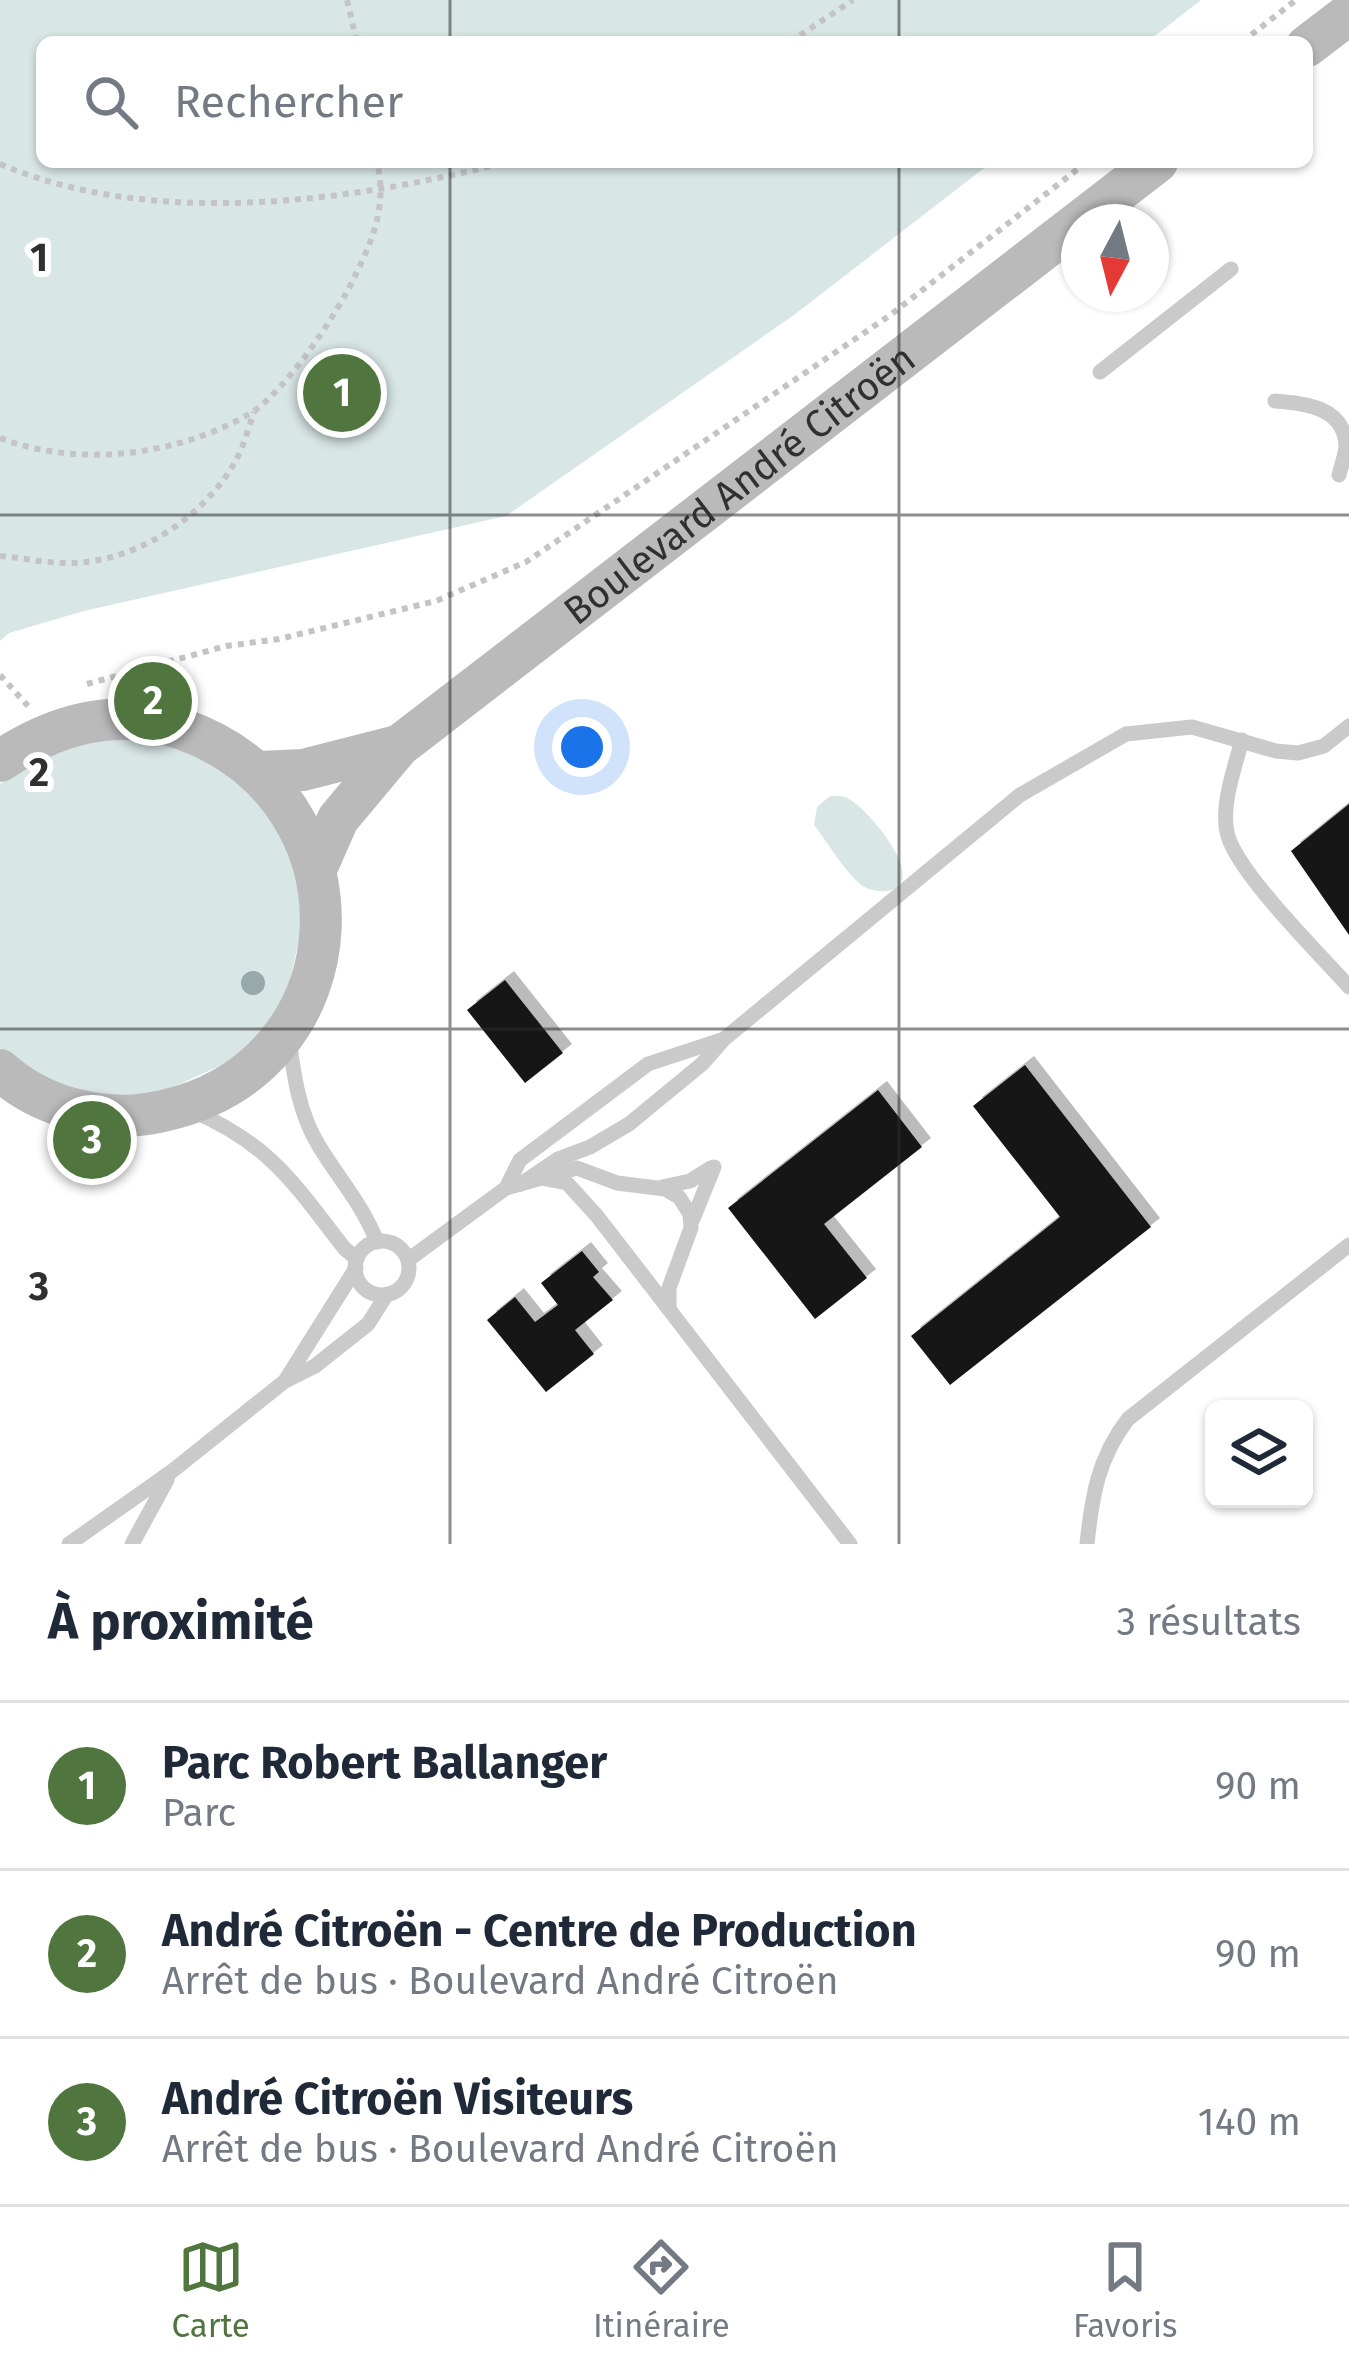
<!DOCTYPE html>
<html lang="fr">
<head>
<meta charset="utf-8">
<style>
  body { margin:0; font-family:"Fira Sans",sans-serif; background:#f2f2f3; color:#1f2937 }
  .controls { position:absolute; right:36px; bottom:36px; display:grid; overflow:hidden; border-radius:18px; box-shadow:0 3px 9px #0004 }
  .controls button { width:108px; height:108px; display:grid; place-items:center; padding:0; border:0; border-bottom:3px solid #e0e1e3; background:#fff; color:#1f2937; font:60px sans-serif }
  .compass { position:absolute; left:1061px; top:204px; width:108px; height:108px; border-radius:50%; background:#fff; box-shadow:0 3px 9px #0004; rotate:187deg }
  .you { position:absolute; left:582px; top:747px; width:42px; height:42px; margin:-30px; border:9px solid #fff; border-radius:50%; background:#1a73e8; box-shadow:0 0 0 18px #1a73e833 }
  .badge { display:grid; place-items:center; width:78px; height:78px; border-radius:50%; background:#50753e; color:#fff; font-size:39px; font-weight:700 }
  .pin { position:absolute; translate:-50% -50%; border:6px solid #fff; box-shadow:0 3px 12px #0006 }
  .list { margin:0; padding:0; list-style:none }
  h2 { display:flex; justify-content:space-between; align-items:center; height:156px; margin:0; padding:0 48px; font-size:51px }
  h2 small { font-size:39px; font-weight:400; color:#747a83 }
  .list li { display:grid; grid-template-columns:78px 1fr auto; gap:36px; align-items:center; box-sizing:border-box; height:168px; padding:0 48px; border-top:3px solid #e0e1e3 }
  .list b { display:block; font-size:45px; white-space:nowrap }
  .list p { margin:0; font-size:39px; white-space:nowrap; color:#747a83 }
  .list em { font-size:39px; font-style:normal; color:#747a83 }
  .icon { flex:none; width:66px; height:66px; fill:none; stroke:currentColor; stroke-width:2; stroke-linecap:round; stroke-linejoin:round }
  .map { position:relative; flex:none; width:1349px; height:1544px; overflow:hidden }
  .search { position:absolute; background:#fff; box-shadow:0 3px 9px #0004; left:36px; right:36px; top:36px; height:132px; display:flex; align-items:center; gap:30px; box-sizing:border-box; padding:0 42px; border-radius:18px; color:#747a83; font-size:45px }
  .sheet { height:660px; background:#fff }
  nav { display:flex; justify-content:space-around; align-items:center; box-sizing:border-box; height:168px; border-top:3px solid #e0e1e3; background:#fff; font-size:33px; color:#747a83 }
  nav a { display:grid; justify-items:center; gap:6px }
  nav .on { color:#50753e }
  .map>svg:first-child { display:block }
  .green { fill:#d9e6e6 }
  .building { fill:#171717; filter:url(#shadow) }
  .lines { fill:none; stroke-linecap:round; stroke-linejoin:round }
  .path { stroke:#c4c4c4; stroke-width:6; stroke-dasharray:6 6; stroke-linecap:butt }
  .lane { stroke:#cacaca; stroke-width:15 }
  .secondary { stroke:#bababa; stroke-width:42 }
  .tree { fill:#97a9ab }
  .grid { fill:none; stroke:#303030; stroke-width:3; stroke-opacity:0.55 }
  .labels { text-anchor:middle; stroke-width:12; stroke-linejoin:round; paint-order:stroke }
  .street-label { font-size:39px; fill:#303030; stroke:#fff }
  .grid-label { font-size:39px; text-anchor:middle; font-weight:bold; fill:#303030; stroke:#fff; stroke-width:12; stroke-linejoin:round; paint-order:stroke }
</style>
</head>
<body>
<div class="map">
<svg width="1349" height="1544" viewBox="0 0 1349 1544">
  <defs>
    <filter id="shadow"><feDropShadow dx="9" dy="-9" stdDeviation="0" flood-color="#0004"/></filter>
  </defs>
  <rect width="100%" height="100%" fill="#fff"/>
  <g class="green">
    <path d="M0,0H1201L1147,42H42V162H992L794,315L506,516L84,611L9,633L0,641Z"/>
    <path d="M152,737L229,769L284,832L305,913L287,994L265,1030L235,1059L158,1094L116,1097L75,1090L35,1074L0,1048V784C56,740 84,742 152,737Z"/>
    <path d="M830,796C838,796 842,795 849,799C866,807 933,884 887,891C879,892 867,890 860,884C843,869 828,843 814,825L817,807Z"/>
  </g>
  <g class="building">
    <path d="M1349,804V935L1291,851Z"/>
    <path d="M505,980L563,1053L525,1083L467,1010Z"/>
    <path d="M1025,1065L1151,1227L950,1385L911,1336L1060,1217L973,1106Z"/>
    <path d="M878,1090L922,1147L824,1224L867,1278L815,1319L728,1208Z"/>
    <path d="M582,1251L599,1272L593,1277L613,1300L575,1330L594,1354L546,1392L487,1320L515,1297L535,1322L558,1305L541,1283Z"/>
  </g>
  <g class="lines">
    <g class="path">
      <path d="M347,0L357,42"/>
      <path d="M790,42L853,0"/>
      <path d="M1242,42L1296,0"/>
      <path d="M0,164C152,229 351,202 507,162"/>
      <path d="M0,438C78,468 177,456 249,414C284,394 338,313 355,276C374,237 387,205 377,162"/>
      <path d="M0,556C24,558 50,564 74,563C138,560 201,519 234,464C243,449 248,429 254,412"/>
      <path d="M0,675L28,706"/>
      <path d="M87,684L226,646L279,639L436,601L526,562L889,316L1087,162"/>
    </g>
    <g class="lane">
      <path d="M1100,372L1231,269"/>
      <path d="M1275,401C1304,403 1344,407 1346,445C1346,453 1341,467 1339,475"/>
      <path d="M1242,740C1235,767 1221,804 1227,832C1234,870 1320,954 1349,987"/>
      <path d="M289,1039C294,1076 299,1114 319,1146C339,1179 363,1205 377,1242"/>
      <path d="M191,1110C271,1145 293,1182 344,1248L357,1259"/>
      <path d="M541,1178L567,1183L597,1216L850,1544"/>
      <path d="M521,1184L558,1159L590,1147L629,1124L702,1064L724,1039L1020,795L1126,734L1192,727L1276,751L1298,753L1324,746L1349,726"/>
      <path d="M662,1187L690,1181L711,1168"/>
      <path d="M506,1188L520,1160L648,1064L724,1039"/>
      <path d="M693,1219L714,1167"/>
      <circle cx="382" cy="1268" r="27"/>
      <path d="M408,1260L506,1188L577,1168L617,1183L665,1189L679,1197L690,1214L691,1228L669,1288V1309"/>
      <path d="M285,1381L356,1268"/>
      <path d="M69,1544L171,1472L285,1381L315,1366L368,1324L387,1294"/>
      <path d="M132,1544L167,1480"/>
      <path d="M1087,1544C1092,1496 1098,1458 1128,1419L1349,1245"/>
    </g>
    <g class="secondary">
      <path d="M1307,46L1349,14"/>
      <path d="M0,761C55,724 118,707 182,729C375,797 365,1066 163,1111C107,1124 43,1109 0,1070"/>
      <path d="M259,772L303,770L397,746"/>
      <path id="s1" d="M316,869L338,819L399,746L1157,162"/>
    </g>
  </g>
  <circle class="tree" cx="253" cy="983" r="12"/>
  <path class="grid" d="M450,0V42M899,0V42M450,162V1544M899,162V1544M0,515H1349M0,1029H1349"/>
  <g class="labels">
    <g class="street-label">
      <text dy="14" stroke="none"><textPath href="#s1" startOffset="579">Boulevard André Citroën</textPath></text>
    </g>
  </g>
  <g class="grid-label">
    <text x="39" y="271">1</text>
    <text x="39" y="786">2</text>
    <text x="39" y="1300">3</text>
  </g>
</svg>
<div class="controls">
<button><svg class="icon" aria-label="layers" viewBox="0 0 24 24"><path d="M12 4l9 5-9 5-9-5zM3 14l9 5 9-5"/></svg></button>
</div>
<svg class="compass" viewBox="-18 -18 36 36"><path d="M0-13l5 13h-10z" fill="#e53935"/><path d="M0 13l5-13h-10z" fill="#747a83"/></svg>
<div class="you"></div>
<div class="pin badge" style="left:342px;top:393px">1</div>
<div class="pin badge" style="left:153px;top:701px">2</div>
<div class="pin badge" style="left:92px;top:1140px">3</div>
<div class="search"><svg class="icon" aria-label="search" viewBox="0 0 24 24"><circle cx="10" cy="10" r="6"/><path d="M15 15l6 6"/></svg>Rechercher</div>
</div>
<section class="sheet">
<h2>À proximité<small>3 résultats</small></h2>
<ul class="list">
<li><span class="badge">1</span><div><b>Parc Robert Ballanger</b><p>Parc</p></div><em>90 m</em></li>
<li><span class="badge">2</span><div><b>André Citroën - Centre de Production</b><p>Arrêt de bus · Boulevard André Citroën</p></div><em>90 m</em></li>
<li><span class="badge">3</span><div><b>André Citroën Visiteurs</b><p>Arrêt de bus · Boulevard André Citroën</p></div><em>140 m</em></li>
</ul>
</section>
<nav>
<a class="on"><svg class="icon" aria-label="map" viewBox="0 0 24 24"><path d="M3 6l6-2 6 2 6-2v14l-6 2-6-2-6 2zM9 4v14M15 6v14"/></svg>Carte</a>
<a><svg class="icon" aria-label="directions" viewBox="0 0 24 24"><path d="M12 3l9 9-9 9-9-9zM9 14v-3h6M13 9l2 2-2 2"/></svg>Itinéraire</a>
<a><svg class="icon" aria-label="saved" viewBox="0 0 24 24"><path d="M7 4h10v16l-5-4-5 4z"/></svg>Favoris</a>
</nav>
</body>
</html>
